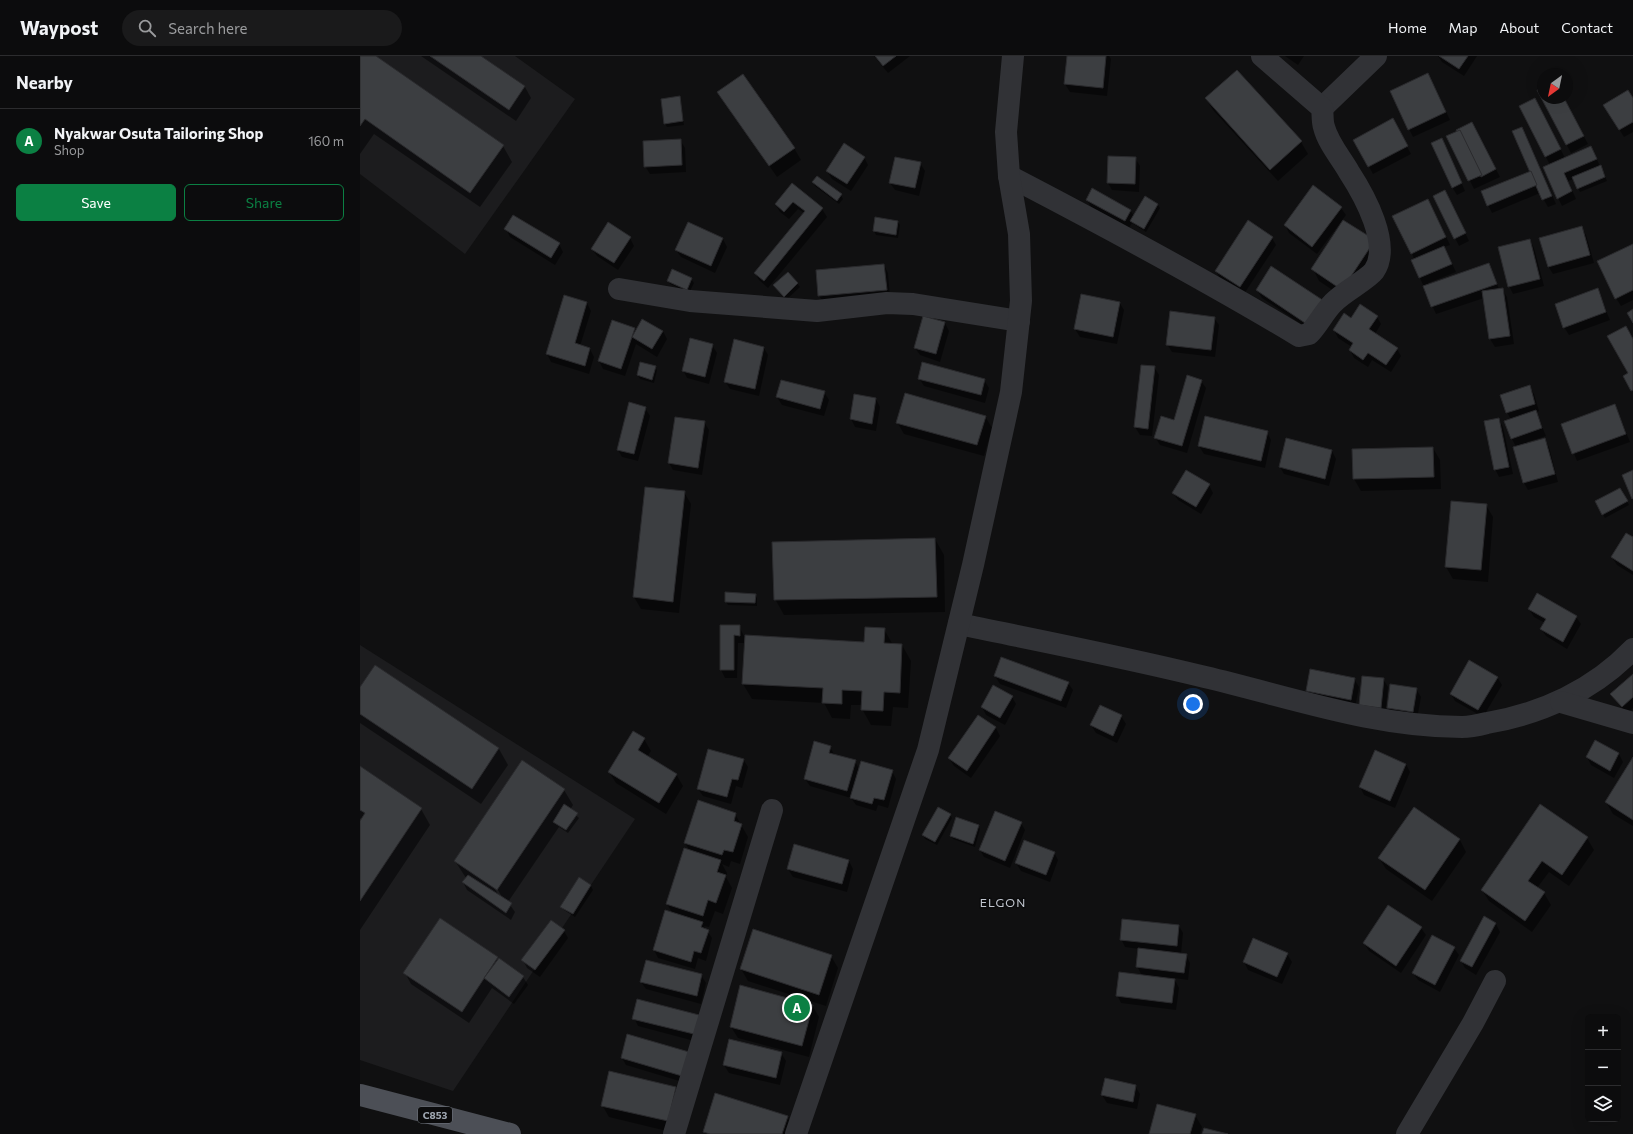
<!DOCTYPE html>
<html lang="en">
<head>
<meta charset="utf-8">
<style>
  body { margin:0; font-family:Commissioner,sans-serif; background:#1a1a1b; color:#f1f3f6 }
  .controls { position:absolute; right:12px; bottom:12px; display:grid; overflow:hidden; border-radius:6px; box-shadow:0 4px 16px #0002 }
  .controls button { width:36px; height:36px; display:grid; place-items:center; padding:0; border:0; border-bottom:1px solid #2c2c2e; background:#0c0c0d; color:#f1f3f6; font:20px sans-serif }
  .compass { position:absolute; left:1177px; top:12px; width:36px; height:36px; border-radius:50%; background:#0c0c0d; box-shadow:0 4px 16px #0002; rotate:213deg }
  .you { position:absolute; left:833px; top:648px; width:14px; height:14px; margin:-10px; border:3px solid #fff; border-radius:50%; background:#1a73e8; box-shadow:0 0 0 6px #1a73e833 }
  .badge { display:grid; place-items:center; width:26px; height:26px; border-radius:50%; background:#0b8043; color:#fff; font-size:13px; font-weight:700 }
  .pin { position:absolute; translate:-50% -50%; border:2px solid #fff; box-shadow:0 1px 4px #0006 }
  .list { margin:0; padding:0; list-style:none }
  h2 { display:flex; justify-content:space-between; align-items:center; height:52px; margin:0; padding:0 16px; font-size:17px }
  h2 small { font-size:13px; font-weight:400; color:#9a9b9d }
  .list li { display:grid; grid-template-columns:26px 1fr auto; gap:12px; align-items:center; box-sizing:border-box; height:64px; padding:0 16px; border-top:1px solid #2c2c2e }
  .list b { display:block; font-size:15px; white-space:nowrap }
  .list p { margin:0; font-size:13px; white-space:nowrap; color:#9a9b9d }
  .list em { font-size:13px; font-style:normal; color:#9a9b9d }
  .actions { display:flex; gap:8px; padding:12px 16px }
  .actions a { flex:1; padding:9px 0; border:1px solid #0b8043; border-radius:6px; text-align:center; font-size:14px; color:#0b8043 }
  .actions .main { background:#0b8043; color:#fff }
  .icon { flex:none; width:22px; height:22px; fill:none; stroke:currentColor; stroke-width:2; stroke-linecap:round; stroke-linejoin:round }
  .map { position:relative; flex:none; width:1273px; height:1078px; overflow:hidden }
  header { display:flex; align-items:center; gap:24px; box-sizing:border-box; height:56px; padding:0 20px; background:#0c0c0d; border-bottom:1px solid #2c2c2e }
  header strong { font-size:19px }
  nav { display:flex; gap:22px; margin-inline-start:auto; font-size:14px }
  .search { width:280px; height:36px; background:#1a1a1b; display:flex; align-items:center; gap:10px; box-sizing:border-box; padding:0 14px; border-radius:22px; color:#9a9b9d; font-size:15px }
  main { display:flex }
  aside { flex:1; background:#0c0c0d }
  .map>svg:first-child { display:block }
  .built { fill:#1c1c1e }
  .shadow { fill:#0007; fill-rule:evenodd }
  .building { fill:#3c3e41; stroke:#2a2a2d }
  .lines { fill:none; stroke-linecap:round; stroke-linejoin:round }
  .minor { stroke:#313236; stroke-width:22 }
  .major { stroke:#4c4f56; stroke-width:22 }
  .labels { text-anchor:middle; stroke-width:3; stroke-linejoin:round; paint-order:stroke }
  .shield { fill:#0b0b0c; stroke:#737981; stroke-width:1 }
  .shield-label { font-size:10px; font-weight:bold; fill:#a0a8b3 }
  .neighbourhood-label { font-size:12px; letter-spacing:1px; fill:#c1c6cf; stroke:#0b0b0c }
</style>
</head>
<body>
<header>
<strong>Waypost</strong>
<div class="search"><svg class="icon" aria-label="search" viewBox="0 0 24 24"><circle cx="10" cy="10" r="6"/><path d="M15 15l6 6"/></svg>Search here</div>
<nav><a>Home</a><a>Map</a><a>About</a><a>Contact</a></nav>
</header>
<main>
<aside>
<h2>Nearby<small></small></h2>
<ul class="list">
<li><span class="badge">A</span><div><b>Nyakwar Osuta Tailoring Shop</b><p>Shop</p></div><em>160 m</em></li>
</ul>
<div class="actions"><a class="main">Save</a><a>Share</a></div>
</aside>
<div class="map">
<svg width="1273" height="1078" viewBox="0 0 1273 1078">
  <rect width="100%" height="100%" fill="#101011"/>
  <g class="built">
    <path d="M0,0H155L215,43L105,198L0,118Z"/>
    <path d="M0,589L275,763L93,1035L0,1004Z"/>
  </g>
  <g class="shadow">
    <path d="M0,0H14L143,90L152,106L120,151L14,78L0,98Z"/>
    <path d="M61,0H119L165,31L171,42L156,65Z"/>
    <path d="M514,0H550L528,17Z"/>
    <path d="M708,0H749L751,3L747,40L710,36L705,28Z"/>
    <path d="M925,0H944L938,9Z"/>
    <path d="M1078,0H1117L1104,20L1082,6Z"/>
    <path d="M877,15L941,86L948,98L918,125L853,54L846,43Z"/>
    <path d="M1072,26L1090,64L1053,81L1049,73Z"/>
    <path d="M1183,32V42H1203L1228,88L1211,97L1178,35Z"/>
    <path d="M359,37L434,92L441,104L417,121Z"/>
    <path d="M319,41L324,69L307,71L305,68Z"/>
    <path d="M1175,43L1205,102L1231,91L1247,125L1220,136L1214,123L1208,125L1216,143L1202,150L1198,142L1190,109L1160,50Z"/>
    <path d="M1273,44V76L1264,81L1249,57Z"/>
    <path d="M1032,64L1051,98L1013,118L995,85Z"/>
    <path d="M1116,75L1140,121L1114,133L1088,81Z"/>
    <path d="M1166,80L1196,148L1188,151L1180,137L1132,157L1128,149L1171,116Z"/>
    <path d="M320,84L325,92L326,116L290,118L285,110Z"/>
    <path d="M1086,91L1105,135L1097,139L1092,131Z"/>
    <path d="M504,101L508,109L491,135L472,123L467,115Z"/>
    <path d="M775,102L780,110L779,136L752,134L748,127Z"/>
    <path d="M560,107L565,115L559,140L535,134L530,127Z"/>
    <path d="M453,127L481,139L483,143L479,148L455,130Z"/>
    <path d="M432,128L462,153L467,161L408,232L399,224L395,217L444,157L438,153L429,163L420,156L416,149Z"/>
    <path d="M786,141L798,149L800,152L786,176L772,167L769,172L731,151L727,144L770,154L774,160Z"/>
    <path d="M1089,143L1109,185L1099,190L1095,182Z"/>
    <path d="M1072,151L1090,189L1084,191L1096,216L1068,227L1069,229L1129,208L1139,233H1142L1147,241L1154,288L1135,291L1130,283L1124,242L1076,258L1060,222L1052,197Z"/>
    <path d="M981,152L986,159L957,198L929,177L925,169Z"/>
    <path d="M984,165L1021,197L989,245L959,225L953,213Z"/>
    <path d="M538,166L540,169L538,182L516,179L514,175Z"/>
    <path d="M328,167L363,183L367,191L355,217L321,201L316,194Z"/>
    <path d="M1221,171L1226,179L1234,207L1193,218L1188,210Z"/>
    <path d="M146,173L199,188L203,196L195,209L150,181Z"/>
    <path d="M270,182L274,190L258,214L237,200L232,193Z"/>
    <path d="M912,182L916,189L884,238L860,223L856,215Z"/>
    <path d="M1170,184L1174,192L1184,230L1153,238L1149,230Z"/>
    <path d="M1273,189V244L1261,250L1256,242Z"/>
    <path d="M524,209L528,217L530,241L464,247L459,240Z"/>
    <path d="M912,212L953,276L902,242L897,234Z"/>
    <path d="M428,217L440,231L426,244L414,230Z"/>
    <path d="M331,223L334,227L329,237L310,228L308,225Z"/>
    <path d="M1237,234L1250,264L1209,279L1204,271Z"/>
    <path d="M721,239L759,246L764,254L757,288L720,281L715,273Z"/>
    <path d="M204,240L227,247L231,255L220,290L230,293L234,301L229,318L191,306L187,298Z"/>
    <path d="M564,261L585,267L589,275L580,306L560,299L555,292Z"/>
    <path d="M1017,261L1021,268L1015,278L1037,293L1041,300L1031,316L1012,304L1008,311L994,302L990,294L992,291L978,282L974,274L992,263Z"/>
    <path d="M854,262L859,269L855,301L812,296L807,288Z"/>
    <path d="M274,273L276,275H303L307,283L297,301L276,288L265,320L243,313L239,305Z"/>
    <path d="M352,289L357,297L349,328L327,322L323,314Z"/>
    <path d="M404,292L408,299L399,340L370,333L365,325Z"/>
    <path d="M782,310L794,311L799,319L792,380L780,379L775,371Z"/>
    <path d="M295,311L297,314L294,327L280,323L278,319Z"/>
    <path d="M559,322L624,324L629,332L625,347L564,330Z"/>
    <path d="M841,325L846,332L827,397L800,389L795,381L814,365Z"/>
    <path d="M1169,330L1174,338L1179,355L1176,356L1186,380L1167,386L1168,388L1184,384L1189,391L1198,426L1168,434L1164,427L1156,391L1152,383L1151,364L1147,356Z"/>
    <path d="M464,336L469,344L464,360L422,349L417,341Z"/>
    <path d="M495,339L516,343L520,351L516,375L495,371L491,363Z"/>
    <path d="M1255,349L1270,386L1217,405L1202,368Z"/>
    <path d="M285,352L290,360L278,405L262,401L258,394Z"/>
    <path d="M625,360L632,372L624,400L544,378L537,366Z"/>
    <path d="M1139,363L1143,371L1153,418L1139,421L1135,413Z"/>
    <path d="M344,366L349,374L342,419L313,414L309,407Z"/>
    <path d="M907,376L911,384L905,412L844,398L839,390Z"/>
    <path d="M1073,392L1080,404L1081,433L1001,435L994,423Z"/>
    <path d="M972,395L976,403L969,430L924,418L920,411Z"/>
    <path d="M849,429L853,437L841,458L818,444L813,437Z"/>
    <path d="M1260,433L1269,449L1245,462L1236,446Z"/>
    <path d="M324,436L331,448L319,557L281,553L274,541Z"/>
    <path d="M1126,449L1133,461L1128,526L1093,523L1086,511Z"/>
    <path d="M1273,482V519L1257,509L1252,501Z"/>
    <path d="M575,483L584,499L585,556L424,559L415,543Z"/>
    <path d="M395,538L397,542V550L368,549L366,546Z"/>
    <path d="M1169,553L1216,561L1221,568L1207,593L1186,580L1181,573L1185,567L1174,561Z"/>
    <path d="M361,570H379L384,580L505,587L524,573L533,589H542L551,605L548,652L533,651L531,670L511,669L502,653V649H491L490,663L472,662L464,647L392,643L383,628L385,587H378L377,622H365L361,614Z"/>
    <path d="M15,610L139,693L148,709L121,748L0,667V633Z"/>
    <path d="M951,614L994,623L999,631L995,652L951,643L947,635Z"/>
    <path d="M1273,619V652L1267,658L1251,638Z"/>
    <path d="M635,620L708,627L713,634L706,652L640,628Z"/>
    <path d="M1137,621L1142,629L1123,661L1095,645L1091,638Z"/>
    <path d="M1023,623L1028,631L1025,659L1005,657Z"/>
    <path d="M1030,630L1056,633L1061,641L1057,663L1032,660L1028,652Z"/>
    <path d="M652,641L656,648L645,669L626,659L622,651Z"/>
    <path d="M618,660L636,672L640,680L611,722L594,710L589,702Z"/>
    <path d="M761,660L766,668L757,687L736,677L731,669Z"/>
    <path d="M284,683L291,695L287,701L316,718L323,730L306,758L256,727L249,716Z"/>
    <path d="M1236,685L1259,698L1263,706L1254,722L1231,709L1227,701Z"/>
    <path d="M470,691L475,700L495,705L499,713L532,715L536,723L528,752L518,749L516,755L496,749L491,742L450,730L445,723Z"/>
    <path d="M383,703L388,711L382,732L376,730L371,748L343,740L338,733Z"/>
    <path d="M1273,703V770L1253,758L1246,746Z"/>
    <path d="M1046,708L1050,716L1035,752L1004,739L1000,731Z"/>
    <path d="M0,711L61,753L70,769L0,874V767L2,764L0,762Z"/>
    <path d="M204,734L213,749L210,754L219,762L208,777L199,771L148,846L155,856L151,864L107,834L103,826L106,822L95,805ZM135,829L142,841H140L133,830Z"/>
    <path d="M1054,752L1100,784L1106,796L1072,845L1026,813L1019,802Z"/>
    <path d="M375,758L388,781L380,808L371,805L369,811L362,808L367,817L366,821L372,832L363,858L355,855L349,871L344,870L352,882L346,905L338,902L335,913L298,902L294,894L313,858L307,848L330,795L325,787Z"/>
    <path d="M590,759L592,762L577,789L565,783L563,779Z"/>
    <path d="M661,767L665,774L650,812L624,801L620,794Z"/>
    <path d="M618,770L620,773L615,791L593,783L591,780Z"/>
    <path d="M1227,782L1234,794L1209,830L1189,816L1177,832L1184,837L1191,849L1172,876L1129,845L1122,834Z"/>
    <path d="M435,790L489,805L493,813L487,836L433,821L428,813Z"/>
    <path d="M694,796L698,804L690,826L661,815L656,807Z"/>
    <path d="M220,823L231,830L233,834L215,861L204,854L202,851Z"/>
    <path d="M1125,862L1136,868L1140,876L1116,919L1105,912L1101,905Z"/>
    <path d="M80,864L163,921L168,929L154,948L132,932L109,967L51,928L45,917Z"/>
    <path d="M819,870L823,877L821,898L826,899L830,907L828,924L814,922L819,932L816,954L761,947L757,939L782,920L777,910L779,893L765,891L761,883Z"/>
    <path d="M1061,872L1066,879L1041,917L1009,895L1004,887Z"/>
    <path d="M204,875L208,882L180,921L167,912L163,904Z"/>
    <path d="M1094,892L1099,899L1080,936L1058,924L1053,917Z"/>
    <path d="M927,898L932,906L922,928L888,914L884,906Z"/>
    <path d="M471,900L478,912L466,950L388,925L381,913Z"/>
    <path d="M341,919L346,927L341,948L286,933L281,926Z"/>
    <path d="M452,949L459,961L449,1001L378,982L371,971Z"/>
    <path d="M274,962L347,968L342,987L278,970Z"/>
    <path d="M328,996L326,1027L266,1009L262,1002Z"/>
    <path d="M421,997L426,1005L420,1029L369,1017L364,1009Z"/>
    <path d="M775,1030L780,1038L777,1053L747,1047L742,1039Z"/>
    <path d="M316,1032L322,1043L315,1077L249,1061L242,1049Z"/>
    <path d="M835,1059L842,1071L840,1078H790Z"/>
    <path d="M427,1060L434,1072L432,1078H346L344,1076Z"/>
  </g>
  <g class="building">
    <path d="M0,0H16L144,89L110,137L5,63L0,70Z"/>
    <path d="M70,0H121L165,30L149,54Z"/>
    <path d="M515,0H536L523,10Z"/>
    <path d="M707,0H746L743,32L704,28Z"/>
    <path d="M1079,0H1108L1099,13Z"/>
    <path d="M877,14L942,85L910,114L845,42Z"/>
    <path d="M1068,17L1086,56L1048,74L1030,35Z"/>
    <path d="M383,18L435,92L409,110L357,36Z"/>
    <path d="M1183,31V42H1204L1224,80L1206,89L1177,34Z"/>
    <path d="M1268,34L1273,42V66L1259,74L1243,49Z"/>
    <path d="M320,40L323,65L304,68L301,43Z"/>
    <path d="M1175,42L1201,93L1185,101L1159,50Z"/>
    <path d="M1033,62L1048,90L1008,111L993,84Z"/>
    <path d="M1112,66L1136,113L1121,121L1096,74Z"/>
    <path d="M1162,71L1192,140L1182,144L1152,75Z"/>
    <path d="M1100,74L1122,119L1108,125L1086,80Z"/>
    <path d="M1082,82L1102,127L1092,132L1071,87Z"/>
    <path d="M321,83L322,109L284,111L283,85Z"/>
    <path d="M484,87L505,101L487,128L466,115Z"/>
    <path d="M1231,90L1237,103L1204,117L1212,135L1197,143L1183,111Z"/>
    <path d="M748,100L776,101L775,128L747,127Z"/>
    <path d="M535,101L561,106L555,132L529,127Z"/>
    <path d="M1241,109L1245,121L1217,133L1212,121Z"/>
    <path d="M1171,115L1177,129L1127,150L1121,135Z"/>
    <path d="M457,120L482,138L477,145L452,126Z"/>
    <path d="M432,127L463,152L404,225L394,217L445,155L433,146L424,156L415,148Z"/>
    <path d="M953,129L982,151L952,191L924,169Z"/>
    <path d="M732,132L771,154L765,165L726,144Z"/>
    <path d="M1085,134L1106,177L1094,183L1073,140Z"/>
    <path d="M785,140L798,148L784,173L770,165Z"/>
    <path d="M1068,143L1086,181L1051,198L1032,160Z"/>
    <path d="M153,159L200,187L191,202L144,173Z"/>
    <path d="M515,161L538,165L536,179L513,175Z"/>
    <path d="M888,164L913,181L880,231L855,215Z"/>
    <path d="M983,164L1015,184L982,234L951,213Z"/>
    <path d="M248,166L271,181L254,207L231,193Z"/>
    <path d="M328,166L363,182L351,210L315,194Z"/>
    <path d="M1222,170L1230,199L1188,211L1179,182Z"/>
    <path d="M1170,183L1180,223L1148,231L1138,191Z"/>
    <path d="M1273,188V234L1255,243L1237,205Z"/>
    <path d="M1084,190L1092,208L1059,222L1051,204Z"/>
    <path d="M1129,207L1137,228L1071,251L1063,230Z"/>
    <path d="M524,208L527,234L458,240L456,214Z"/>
    <path d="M911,210L964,245L948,269L896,234Z"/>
    <path d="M312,213L332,222L327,234L307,225Z"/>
    <path d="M428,216L438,227L424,241L413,229Z"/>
    <path d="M1143,232L1150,280L1129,283L1122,235Z"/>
    <path d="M1238,232L1246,256L1203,272L1195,248Z"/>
    <path d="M721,238L760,246L753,281L714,273Z"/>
    <path d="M204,239L227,246L215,287L230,292L225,310L186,298Z"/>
    <path d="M1000,248L1018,260L1009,273L1038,292L1026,309L1008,297L1003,304L989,294L993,287L973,274L984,257L991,262Z"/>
    <path d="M1273,253V267L1267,257Z"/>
    <path d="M810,255L855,261L851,294L806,289Z"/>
    <path d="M563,260L585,266L576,298L554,292Z"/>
    <path d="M282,263L303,275L292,293L272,281Z"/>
    <path d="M252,264L275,272L261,313L238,305Z"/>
    <path d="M1266,270L1273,283V334L1271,335L1263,320L1268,317L1247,280Z"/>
    <path d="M330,282L353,288L345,321L322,315Z"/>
    <path d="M374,283L404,291L395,333L364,326Z"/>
    <path d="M280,306L296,310L292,324L277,319Z"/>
    <path d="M562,306L625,323L621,339L558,323Z"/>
    <path d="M781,309L795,310L788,373L774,371Z"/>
    <path d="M827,319L842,324L822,390L794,382L801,360L814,364Z"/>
    <path d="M421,324L465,335L460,353L416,341Z"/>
    <path d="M1170,329L1175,348L1146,357L1140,339Z"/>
    <path d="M545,337L626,360L617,389L536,367Z"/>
    <path d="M494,338L516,342L512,368L490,363Z"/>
    <path d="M269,346L286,351L274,398L257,394Z"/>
    <path d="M1255,348L1266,378L1212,398L1201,368Z"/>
    <path d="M1176,354L1182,372L1151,383L1144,365Z"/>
    <path d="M845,360L908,375L901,405L838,390Z"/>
    <path d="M315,361L345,365L338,412L308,407Z"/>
    <path d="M1139,362L1149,411L1134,414L1124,365Z"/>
    <path d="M926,382L972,394L965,423L919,411Z"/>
    <path d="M1185,382L1195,418L1163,427L1153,391Z"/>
    <path d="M1073,391L1074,421L993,423L992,393Z"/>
    <path d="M826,414L850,428L836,451L812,437Z"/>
    <path d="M1273,414V442L1272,443L1262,419Z"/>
    <path d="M285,431L325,435L313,546L273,541Z"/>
    <path d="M1260,432L1268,445L1242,459L1235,445Z"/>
    <path d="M1091,445L1127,448L1121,514L1085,511Z"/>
    <path d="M1266,477L1273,481V515L1251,501Z"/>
    <path d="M575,482L577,541L414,544L412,486Z"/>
    <path d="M365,536L396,538L395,547L365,546Z"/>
    <path d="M1177,537L1217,560L1203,586L1180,573L1186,563L1168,553Z"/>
    <path d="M360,569H380V580L374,579V614H360Z"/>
    <path d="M505,571L525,572L524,587L542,588L540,637L524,636L523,655L501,654L502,635L482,634V648L462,647L463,632L382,628L385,579L504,586Z"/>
    <path d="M641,601L709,626L701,645L634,620Z"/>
    <path d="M1109,604L1138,621L1118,654L1090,638Z"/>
    <path d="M15,609L139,692L112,733L0,658V631Z"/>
    <path d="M950,613L995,622L991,644L946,635Z"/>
    <path d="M1273,618V641L1262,651L1250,638Z"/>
    <path d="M1002,620L1024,622L1021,652L999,649Z"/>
    <path d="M1030,628L1057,632L1053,656L1027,652Z"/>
    <path d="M633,629L653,640L640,662L621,651Z"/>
    <path d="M740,649L762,659L753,680L730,669Z"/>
    <path d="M618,659L636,671L607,715L588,702Z"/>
    <path d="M273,675L285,682L278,694L317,718L299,747L248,716Z"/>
    <path d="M1235,684L1259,697L1250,715L1226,701Z"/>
    <path d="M454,685L471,690L469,697L496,704L487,735L444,723Z"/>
    <path d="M348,693L384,703L378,724L372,723L367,741L337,733Z"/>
    <path d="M1015,694L1046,708L1030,745L999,731Z"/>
    <path d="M1273,701V764L1245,746Z"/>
    <path d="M162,704L205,733L137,834L94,805Z"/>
    <path d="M501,705L533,714L524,744L514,742L512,748L490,742Z"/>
    <path d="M0,710L62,752L0,845V765L5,757L0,754Z"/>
    <path d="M338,744L376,757L374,765L382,768L373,796L364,794L362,799L324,787Z"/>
    <path d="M204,748L218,757L206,774L193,766Z"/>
    <path d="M1180,748L1228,781L1202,819L1182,805L1168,825L1185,836L1165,865L1121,834Z"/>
    <path d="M578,751L591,758L575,786L562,779Z"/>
    <path d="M1054,751L1100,783L1065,834L1018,802Z"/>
    <path d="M635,755L662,766L645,805L619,794Z"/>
    <path d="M596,761L619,769L613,788L590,780Z"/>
    <path d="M664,784L695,796L686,819L655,807Z"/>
    <path d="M434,788L489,804L482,828L427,813Z"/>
    <path d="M324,792L361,804L357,816L366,819L356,847L348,844L343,860L306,848Z"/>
    <path d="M108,819L152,847L146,857L102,826Z"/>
    <path d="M219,821L231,829L213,858L200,851Z"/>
    <path d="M1028,849L1062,871L1036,910L1003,887Z"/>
    <path d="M305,854L343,866L341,871L349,874L341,897L334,895L331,906L293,894Z"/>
    <path d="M1124,860L1136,867L1112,911L1100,905Z"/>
    <path d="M80,862L138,901L102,956L43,917Z"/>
    <path d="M762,863L819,869L817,890L760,884Z"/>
    <path d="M191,864L205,874L175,914L161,904Z"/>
    <path d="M393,873L472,899L459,939L380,913Z"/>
    <path d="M1072,879L1095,891L1075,929L1052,917Z"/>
    <path d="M893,882L928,897L917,921L883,906Z"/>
    <path d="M778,892L827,898L824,917L776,911Z"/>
    <path d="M139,902L164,920L149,941L124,922Z"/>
    <path d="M286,904L342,918L337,940L280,926Z"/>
    <path d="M759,916L815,923L812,947L756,940Z"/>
    <path d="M380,929L453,949L442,990L370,971Z"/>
    <path d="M277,943L343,960L338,979L272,963Z"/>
    <path d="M267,978L329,996L322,1020L261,1002Z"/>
    <path d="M369,983L422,996L416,1022L363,1009Z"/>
    <path d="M249,1015L316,1031L308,1065L241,1050Z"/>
    <path d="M745,1022L776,1029L773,1046L741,1039Z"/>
    <path d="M355,1037L428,1060L422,1078H350L343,1076Z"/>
    <path d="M797,1048L836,1058L830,1078H789Z"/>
    <path d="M844,1072L868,1078H842Z"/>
  </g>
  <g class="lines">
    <g class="minor">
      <path d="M962,52L1016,0"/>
      <path d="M649,120C747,171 844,223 939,280L949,278C958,269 964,256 973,247C983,236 1007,224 1014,215C1032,189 1004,139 989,116C981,102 968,87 964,71C962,65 963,58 962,52L902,0"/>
      <path d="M259,233L330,245L457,255L527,247L553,248L659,265"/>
      <path d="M599,568C681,585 764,601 845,621C930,641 1014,671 1102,671C1110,671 1119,669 1127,667C1181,658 1234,634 1273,593"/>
      <path d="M1201,646L1273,667"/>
      <path d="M314,1078L412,754"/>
      <path d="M436,1078L568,694L613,509L651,336L661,245L659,178L649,120L646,76L653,0"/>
      <path d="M1047,1078L1113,967L1135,925"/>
    </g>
    <path class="major" d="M0,1039L150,1078"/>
  </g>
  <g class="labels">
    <rect class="shield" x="58" y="1051" width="34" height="16" rx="3"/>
    <g class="shield-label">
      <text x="75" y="1063">C853</text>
    </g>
    <g class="neighbourhood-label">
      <text x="643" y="851">ELGON</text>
    </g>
  </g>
</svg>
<div class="controls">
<button>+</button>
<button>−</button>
<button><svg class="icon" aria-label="layers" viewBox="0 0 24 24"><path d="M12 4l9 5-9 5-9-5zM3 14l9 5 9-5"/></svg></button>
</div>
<svg class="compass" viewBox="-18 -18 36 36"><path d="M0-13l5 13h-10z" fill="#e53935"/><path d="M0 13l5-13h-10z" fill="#9a9b9d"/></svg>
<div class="you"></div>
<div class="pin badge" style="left:437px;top:952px">A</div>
</div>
</main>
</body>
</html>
